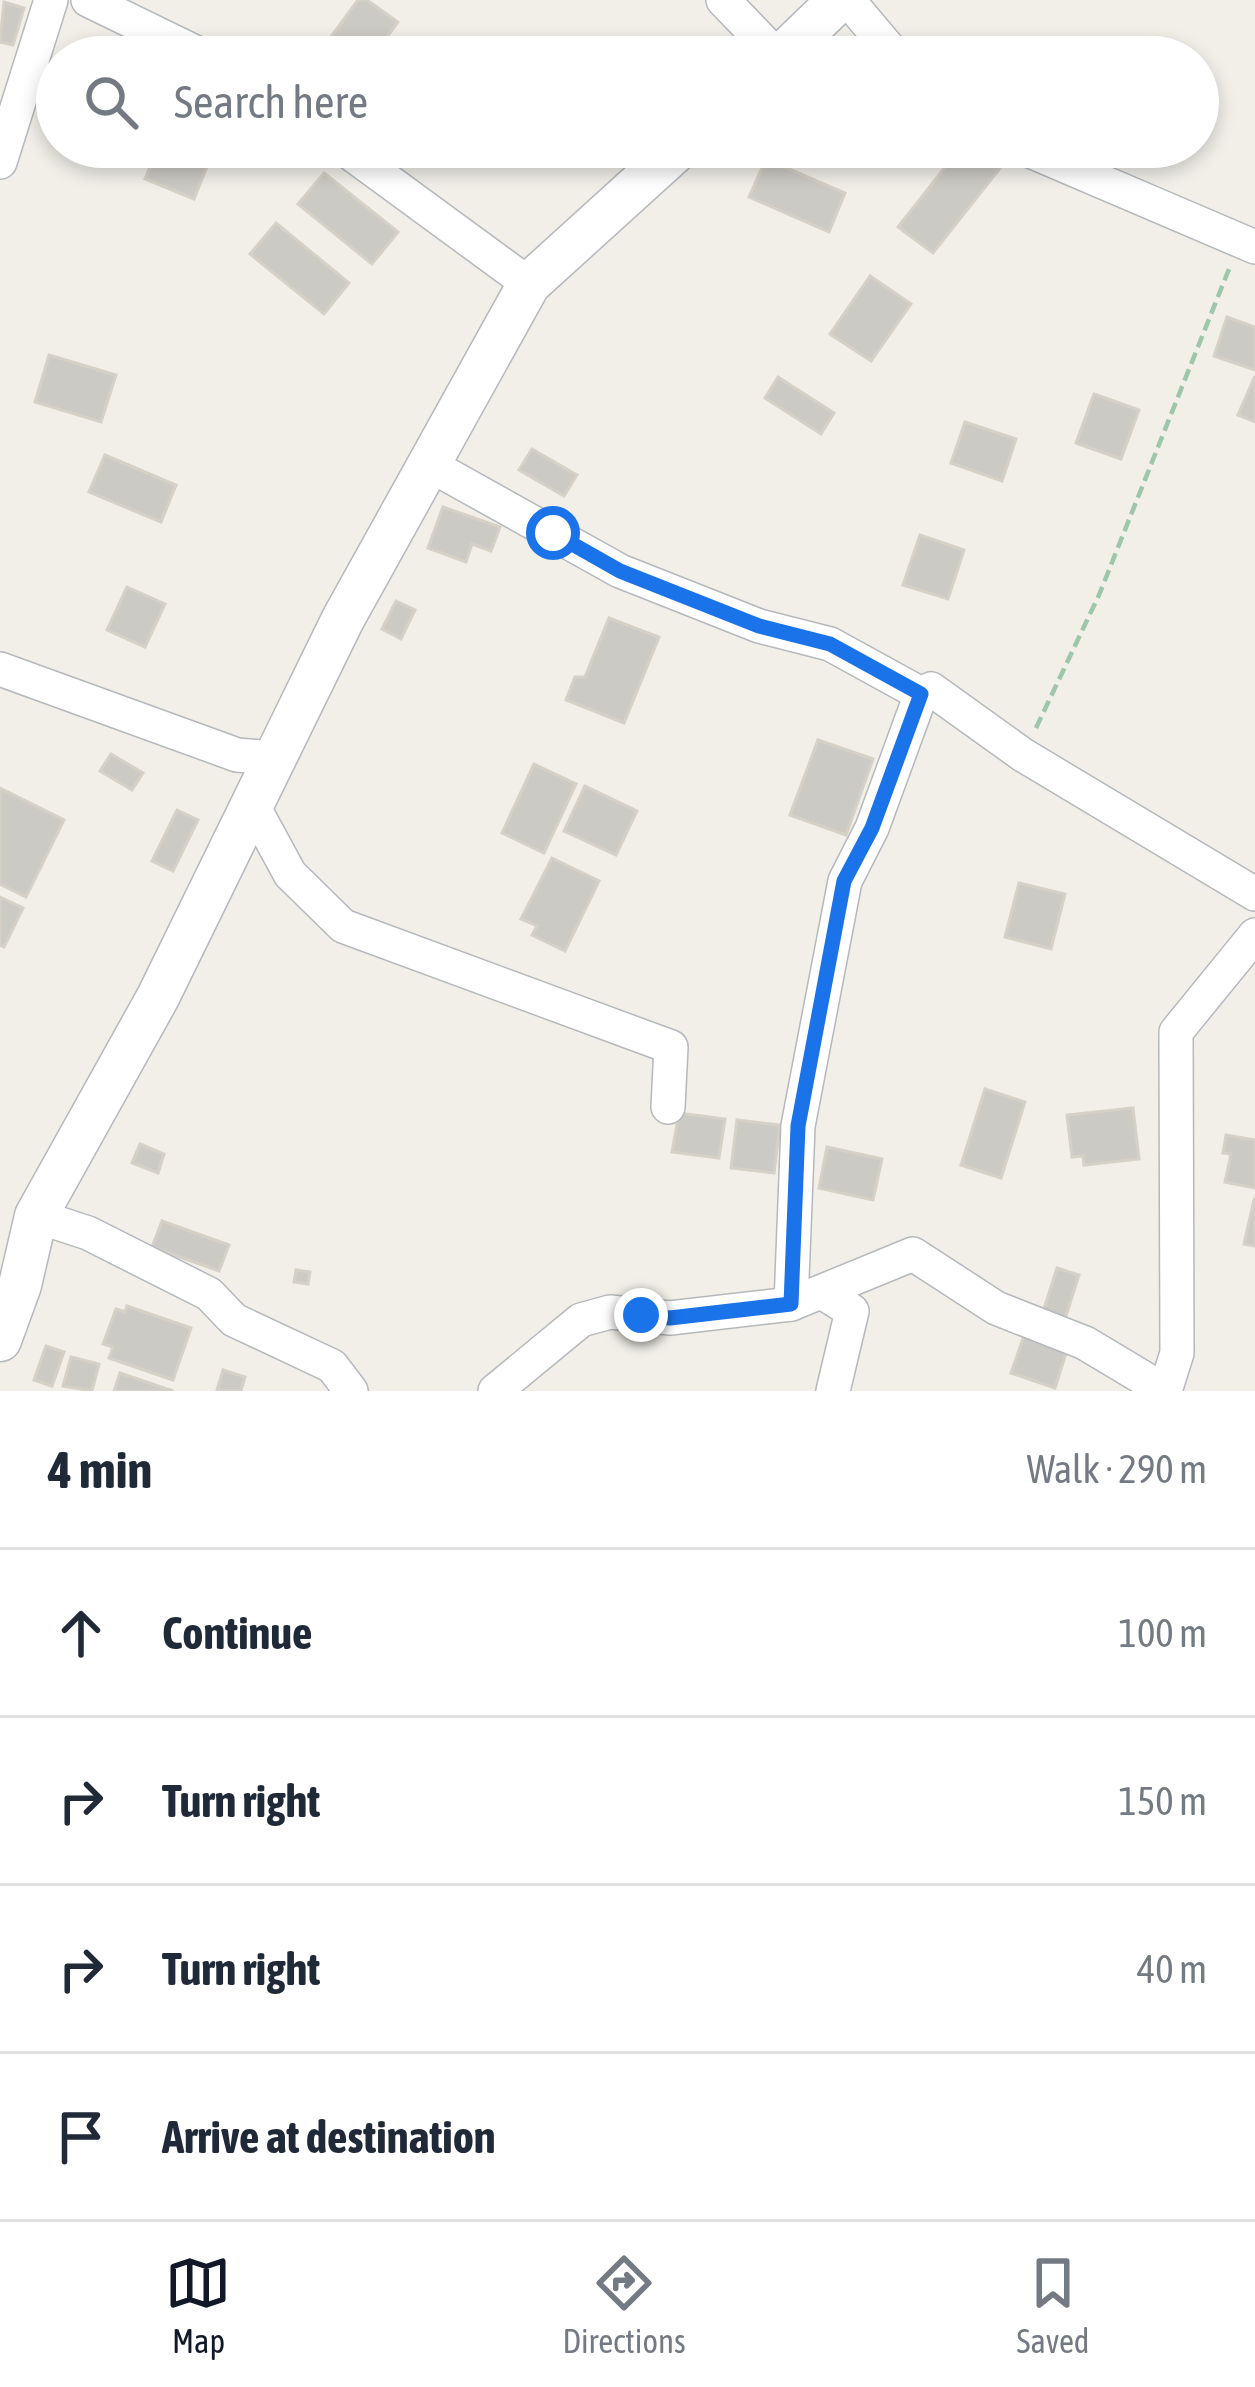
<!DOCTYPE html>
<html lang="en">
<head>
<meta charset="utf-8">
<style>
  body { margin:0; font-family:"Asap Condensed",sans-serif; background:#f2f2f3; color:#1f2937 }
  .stop { position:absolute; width:36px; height:36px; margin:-27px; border:9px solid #1a73e8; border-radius:50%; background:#fff }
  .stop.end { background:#1a73e8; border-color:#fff; box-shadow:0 3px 12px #0008 }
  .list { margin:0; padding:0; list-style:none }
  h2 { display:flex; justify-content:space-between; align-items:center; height:156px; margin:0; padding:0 48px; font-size:51px }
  h2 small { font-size:39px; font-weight:400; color:#747a83 }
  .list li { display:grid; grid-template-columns:78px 1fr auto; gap:36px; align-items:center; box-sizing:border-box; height:168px; padding:0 48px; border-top:3px solid #e0e1e3 }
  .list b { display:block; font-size:45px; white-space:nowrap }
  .list em { font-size:39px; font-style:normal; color:#747a83 }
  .icon { flex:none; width:66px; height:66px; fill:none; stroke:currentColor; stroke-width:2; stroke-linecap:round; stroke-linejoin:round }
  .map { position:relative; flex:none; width:1255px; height:1391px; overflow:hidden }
  .search { position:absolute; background:#fff; box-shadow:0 6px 18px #0003; left:36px; right:36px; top:36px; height:132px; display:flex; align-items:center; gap:30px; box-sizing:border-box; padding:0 42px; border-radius:66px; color:#747a83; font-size:45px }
  .sheet { height:828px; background:#fff }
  nav { display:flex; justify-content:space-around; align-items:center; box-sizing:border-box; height:168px; border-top:3px solid #e0e1e3; background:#fff; font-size:33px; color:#747a83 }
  nav a { display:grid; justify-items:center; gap:6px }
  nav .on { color:#111827 }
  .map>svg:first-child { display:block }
  .building { fill:#cccac5; stroke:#d6d1c6; stroke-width:3 }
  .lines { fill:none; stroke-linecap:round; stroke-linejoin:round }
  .minor-casing { stroke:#b5b8bc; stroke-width:36 }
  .tertiary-casing { stroke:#b5b8bc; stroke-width:45 }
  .path { stroke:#9cc7a9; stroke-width:4.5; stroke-dasharray:12 6; stroke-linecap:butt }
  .minor { stroke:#fff; stroke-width:33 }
  .tertiary { stroke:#fff; stroke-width:42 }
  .route { stroke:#1a73e8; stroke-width:15 }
</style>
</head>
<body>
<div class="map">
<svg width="1255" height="1391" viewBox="0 0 1255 1391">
  <rect width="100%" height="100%" fill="#f1efe8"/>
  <g class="building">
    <path d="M358,0H367L398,22L372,57H316Z"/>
    <path d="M4,2L24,8L13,45L0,42Z"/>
    <path d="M158,147H215L194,199L145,179Z"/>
    <path d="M961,147H975L1001,167L933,253L898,227Z"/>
    <path d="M766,159L845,193L829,232L749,197Z"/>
    <path d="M324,173L398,232L372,264L298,204Z"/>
    <path d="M276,223L349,283L324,314L250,254Z"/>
    <path d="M870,276L911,304L871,361L830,334Z"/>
    <path d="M1227,317L1255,327V370L1214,356Z"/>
    <path d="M49,355L116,375L101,422L35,402Z"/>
    <path d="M1255,376V422L1238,415Z"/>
    <path d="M778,377L834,413L821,434L765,398Z"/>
    <path d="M1094,394L1139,410L1121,459L1076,443Z"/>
    <path d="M965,422L1016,439L1002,481L951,463Z"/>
    <path d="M532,449L577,475L564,496L519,470Z"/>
    <path d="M105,455L176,485L161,522L89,492Z"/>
    <path d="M443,507L500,527L491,551L472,544L466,562L428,548Z"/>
    <path d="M920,535L964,550L948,599L903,585Z"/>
    <path d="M127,587L165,604L145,647L107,630Z"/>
    <path d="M396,601L415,610L401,639L382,629Z"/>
    <path d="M609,618L659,637L624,723L566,700L575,677H585Z"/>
    <path d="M818,740L873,759L846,835L790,815Z"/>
    <path d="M111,754L143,773L132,790L100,771Z"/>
    <path d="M534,764L576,784L544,853L502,833Z"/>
    <path d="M585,786L637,811L616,855L564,831Z"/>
    <path d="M0,788L64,820L26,897L0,884Z"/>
    <path d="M177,810L198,820L173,871L152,861Z"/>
    <path d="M552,858L599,881L565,951L532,935L537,926L521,919Z"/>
    <path d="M1019,883L1065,894L1051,949L1005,937Z"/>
    <path d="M0,897L23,908L4,947L0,945Z"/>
    <path d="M985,1089L1025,1102L1001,1178L961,1165Z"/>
    <path d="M1133,1108L1139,1159L1084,1165L1083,1156L1072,1157L1067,1115Z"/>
    <path d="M679,1113L725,1119L719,1158L672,1152Z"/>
    <path d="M737,1120L780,1125L774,1173L731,1168Z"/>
    <path d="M1226,1135L1255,1140V1188L1225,1182L1231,1154L1223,1153Z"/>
    <path d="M140,1144L164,1154L158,1173L132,1163Z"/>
    <path d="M827,1147L882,1159L873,1200L819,1188Z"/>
    <path d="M1254,1200L1255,1201V1246L1244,1244Z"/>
    <path d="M162,1221L229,1245L219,1271L152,1247Z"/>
    <path d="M1057,1268L1079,1275L1064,1322L1042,1315Z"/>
    <path d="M296,1270L310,1272L308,1284L294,1282Z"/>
    <path d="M127,1306L191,1328L173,1380L109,1358L113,1347L103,1344L116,1309L125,1312Z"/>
    <path d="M1027,1327L1070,1341L1055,1388L1011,1373Z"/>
    <path d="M46,1346L64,1352L52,1386L34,1380Z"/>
    <path d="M71,1357L99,1364L92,1391L63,1386Z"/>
    <path d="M223,1370L245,1377L241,1391L217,1390Z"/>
    <path d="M120,1373L173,1391H114Z"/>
  </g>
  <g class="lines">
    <defs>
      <g id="minor">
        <path d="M88,0L205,57"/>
        <path d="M723,0L778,57"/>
        <path d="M848,0L896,57"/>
        <path d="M342,147L529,284"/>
        <path d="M1021,147L1255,247"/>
        <path d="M0,162L51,0"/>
        <path d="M428,464L620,571L759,626L830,644L921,694L931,689L1023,755L1255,894"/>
        <path d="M0,669L237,755L275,758"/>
        <path d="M252,804L290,874L343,926L671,1047L668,1107"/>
        <path d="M36,1216L88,1233L209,1294L234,1320L332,1366L351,1391"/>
        <path d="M822,1292L852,1311L833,1391"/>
        <path d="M791,1304L798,1126L845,881L872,828L921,694"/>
        <path d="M495,1391L581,1320L610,1312L670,1318L791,1304L913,1254L996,1308L1085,1343L1165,1391"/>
        <path d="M1165,1391L1177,1353L1176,1032L1255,935"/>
      </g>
      <g id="tertiary">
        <path d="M780,57L839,0"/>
        <path d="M0,1340L20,1285L36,1216L158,997L343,619L529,284L680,147"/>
      </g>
    </defs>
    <use href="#minor" class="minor-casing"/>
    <use href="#tertiary" class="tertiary-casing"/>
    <path class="path" d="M1036,728L1099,595L1229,269"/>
    <use href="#minor" class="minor"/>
    <use href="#tertiary" class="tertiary"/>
  </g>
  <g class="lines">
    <path class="route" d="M553,533L620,571L759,626L830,644L921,694L872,828L844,881L798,1126L791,1304L670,1318L641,1315"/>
  </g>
</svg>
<div class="stop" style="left:553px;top:533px"></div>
<div class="stop end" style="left:641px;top:1315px"></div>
<div class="search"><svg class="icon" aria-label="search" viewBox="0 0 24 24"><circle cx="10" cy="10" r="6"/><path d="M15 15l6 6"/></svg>Search here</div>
</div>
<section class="sheet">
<h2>4 min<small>Walk · 290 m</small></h2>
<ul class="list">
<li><svg class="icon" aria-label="ahead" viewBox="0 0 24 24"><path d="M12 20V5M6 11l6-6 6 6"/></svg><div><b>Continue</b></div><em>100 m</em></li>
<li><svg class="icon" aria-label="right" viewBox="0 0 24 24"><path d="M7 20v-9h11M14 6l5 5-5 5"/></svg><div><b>Turn right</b></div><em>150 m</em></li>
<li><svg class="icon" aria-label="right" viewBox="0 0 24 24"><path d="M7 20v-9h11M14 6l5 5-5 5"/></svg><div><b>Turn right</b></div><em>40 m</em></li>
<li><svg class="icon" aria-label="arrive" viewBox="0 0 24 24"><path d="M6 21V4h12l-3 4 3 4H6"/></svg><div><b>Arrive at destination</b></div></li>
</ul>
</section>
<nav>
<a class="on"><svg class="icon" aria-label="map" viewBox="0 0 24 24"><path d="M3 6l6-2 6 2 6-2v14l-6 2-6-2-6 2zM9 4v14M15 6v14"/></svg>Map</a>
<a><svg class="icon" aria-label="directions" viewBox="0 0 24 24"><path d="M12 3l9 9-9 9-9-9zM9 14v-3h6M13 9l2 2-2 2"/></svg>Directions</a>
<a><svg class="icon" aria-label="saved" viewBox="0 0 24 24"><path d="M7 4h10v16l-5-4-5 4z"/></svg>Saved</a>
</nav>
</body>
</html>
